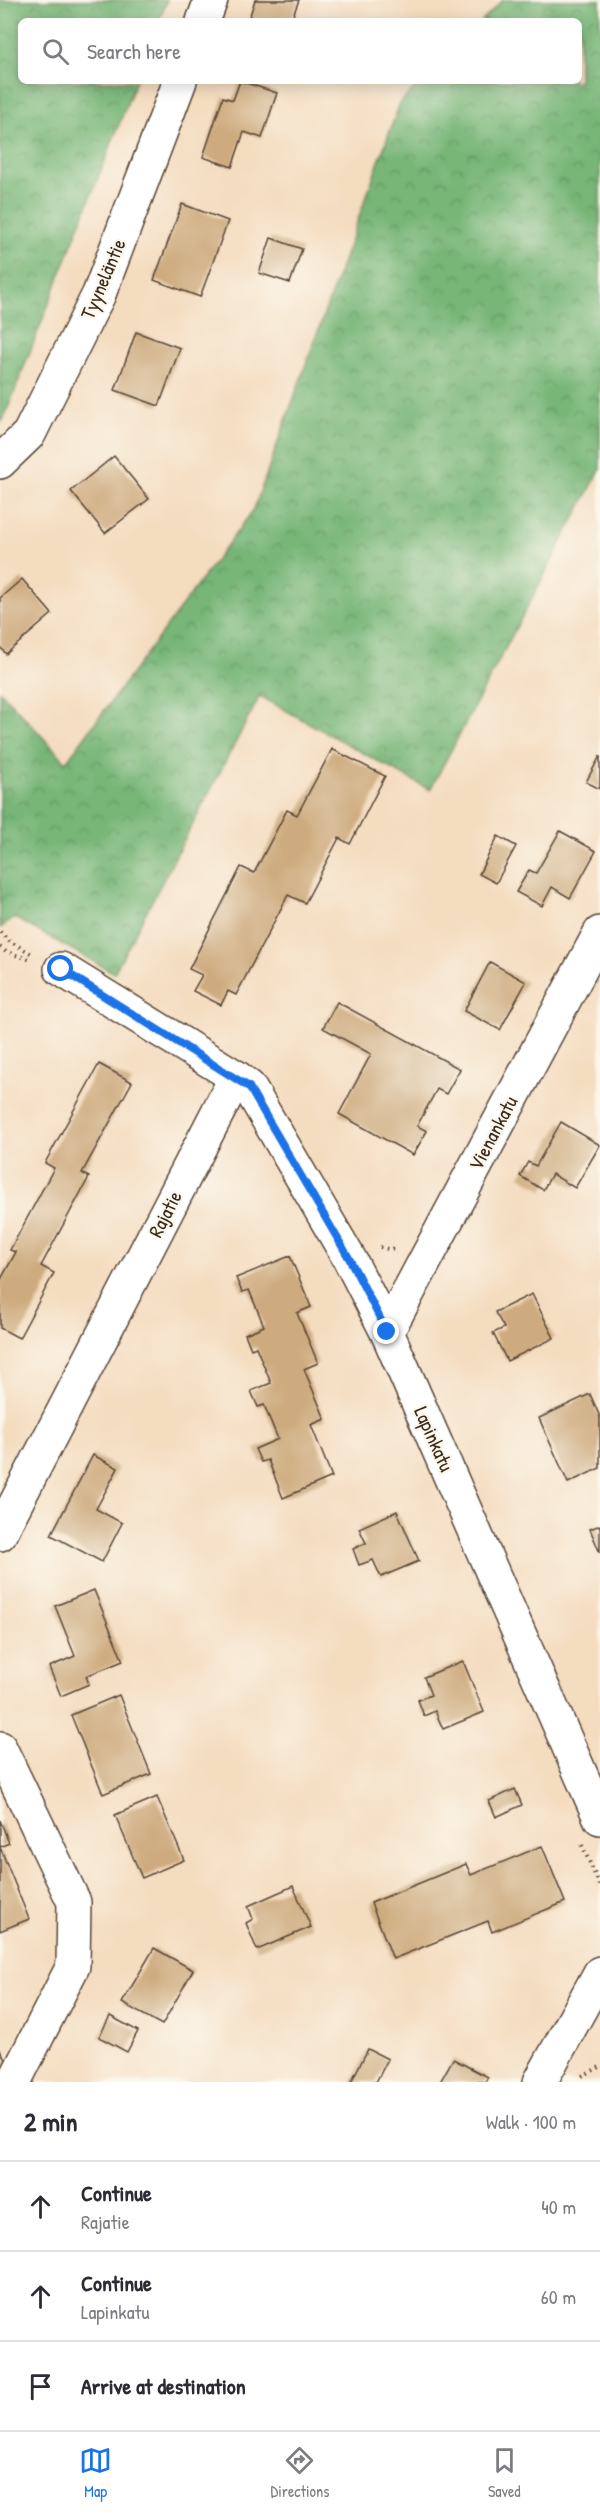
<!DOCTYPE html>
<html lang="en">
<head>
<meta charset="utf-8">
<style>
  body { margin:0; font-family:"Patrick Hand",sans-serif; background:#f2f2f3; color:#2b2b33 }
  .stop { position:absolute; width:18px; height:18px; margin:-14px; border:4px solid #1a73e8; border-radius:50%; background:#fff }
  .stop.end { background:#1a73e8; border-color:#fff; box-shadow:0 2px 6px #0008 }
  .list { margin:0; padding:0; list-style:none }
  h2 { display:flex; justify-content:space-between; align-items:center; height:78px; margin:0; padding:0 24px; font-size:26px }
  h2 small { font-size:20px; font-weight:400; color:#7c7c81 }
  .list li { display:grid; grid-template-columns:39px 1fr auto; gap:18px; align-items:center; box-sizing:border-box; height:90px; padding:0 24px; border-top:2px solid #e1e1e2 }
  .list b { display:block; font-size:22px; white-space:nowrap }
  .list p { margin:0; font-size:20px; white-space:nowrap; color:#7c7c81 }
  .list em { font-size:20px; font-style:normal; color:#7c7c81 }
  .icon { flex:none; width:33px; height:33px; fill:none; stroke:currentColor; stroke-width:2; stroke-linecap:round; stroke-linejoin:round }
  .map { position:relative; flex:none; width:600px; height:2082px; overflow:hidden }
  .search { position:absolute; background:#fff; box-shadow:0 3px 15px #0003; left:18px; right:18px; top:18px; height:66px; display:flex; align-items:center; gap:15px; box-sizing:border-box; padding:0 21px; border-radius:9px; color:#7c7c81; font-size:22px }
  .sheet { height:348px; background:#fff }
  nav { display:flex; justify-content:space-around; align-items:center; box-sizing:border-box; height:84px; border-top:2px solid #e1e1e2; background:#fff; font-size:16px; color:#7c7c81 }
  nav a { display:grid; justify-items:center; gap:3px }
  nav .on { color:#1a73e8 }
  .map>svg:first-child { display:block }
  .forest { fill:url(#forest-crowns); stroke:#59704a; stroke-width:1.5 }
  .building { fill:#ceab7f }
  .lines { fill:none; stroke-linecap:round; stroke-linejoin:round }
  .minor-casing { stroke:#574536; stroke-width:36 }
  .path { stroke:#574536; stroke-width:4; stroke-dasharray:1.5 4.5; stroke-linecap:butt }
  .minor { stroke:#fff; stroke-width:33 }
  .route { stroke:#1a73e8; stroke-width:8 }
  .labels { text-anchor:middle; stroke-width:4.5; stroke-linejoin:round; paint-order:stroke }
  .street-label { font-size:20px; fill:#3b2a1e; stroke:#fbf7ec }
</style>
</head>
<body>
<div class="map">
<svg width="600" height="2082" viewBox="0 0 600 2082">
  <defs>
    <pattern id="forest-crowns" width="20" height="18" patternUnits="userSpaceOnUse" patternTransform="scale(1.5)"><rect width="20" height="18" fill="#77b677"/><path d="M2 6a3 3 0 1 1 6 0M12 15a3 3 0 1 1 6 0" fill="none" stroke="#639461"/></pattern>
  </defs>
  <rect width="100%" height="100%" fill="#fbf7ec"/>
  <filter id="ink" filterUnits="userSpaceOnUse"><feTurbulence type="fractalNoise" baseFrequency=".0167" numOctaves="2"/><feDisplacementMap in="SourceGraphic" scale="12" xChannelSelector="R" yChannelSelector="G"/><feConvolveMatrix kernelMatrix="1 2 1 2 8 2 1 2 1" color-interpolation-filters="sRGB"/></filter>
  <filter id="wash" filterUnits="userSpaceOnUse"><feTurbulence type="fractalNoise" baseFrequency=".008" numOctaves="4" result="noise"/><feDisplacementMap in="SourceGraphic" scale="24" xChannelSelector="R" yChannelSelector="G"/><feGaussianBlur stdDeviation="1.35" result="paint"/><feColorMatrix in="noise" values="0 0 0 0 0 0 0 0 0 0 0 0 0 0 0 0 0 1.4 0 .05"/><feComposite in="paint" operator="in"/></filter>
  <g filter="url(#wash)">
    <rect width="100%" height="100%" fill="#f4dcbf"/>
    <g class="forest">
      <path d="M0,0H167L159,21H21V81H136L4,418L0,422Z"/>
      <path d="M503,0H600V470L430,790L260,696L114,973L15,918L0,928V691L66,762L254,509L400,103L422,81H579V21H482Z"/>
    </g>
    <g id="blocks">
      <g class="building">
        <path d="M255,0H299L291,21H248Z"/>
        <path d="M240,81L277,93L262,138L244,132L232,167L203,157L223,97L233,100Z"/>
        <path d="M182,204L228,221L200,297L154,280Z"/>
        <path d="M271,238L302,249L290,283L259,273Z"/>
        <path d="M136,332L180,348L159,406L115,390Z"/>
        <path d="M114,456L149,499L105,533L71,491Z"/>
        <path d="M22,579L52,614L6,654L0,647V598Z"/>
        <path d="M332,749L385,776L350,844L339,838L305,903L288,895L236,995L228,991L221,1005L193,991L202,975L189,969L241,867L254,873L287,810L297,815Z"/>
        <path d="M600,756V789L586,782Z"/>
        <path d="M560,831L596,851L570,898L552,887L542,906L516,892L529,870L536,873Z"/>
        <path d="M498,836L516,846L496,883L479,874Z"/>
        <path d="M490,962L526,982L500,1030L464,1011Z"/>
        <path d="M337,1002L460,1069L446,1094L437,1089L417,1126L427,1131L413,1155L339,1114L371,1054L323,1028Z"/>
        <path d="M99,1064L132,1082L82,1173L89,1177L41,1266L54,1273L19,1338L0,1328V1281L16,1252L10,1250L54,1168L45,1163Z"/>
        <path d="M561,1122L600,1145L575,1188L552,1174L543,1190L520,1176L528,1162L536,1166Z"/>
        <path d="M290,1256L311,1307L297,1313L318,1363L304,1369L325,1419L311,1425L332,1477L283,1498L268,1460L261,1462L255,1449L278,1439L264,1405L258,1407L251,1391L271,1383L256,1347L251,1349L245,1334L264,1326L249,1290L242,1292L236,1278Z"/>
        <path d="M532,1294L554,1338L507,1361L493,1333L504,1328L495,1312Z"/>
        <path d="M590,1394L600,1417V1468L568,1483L539,1418Z"/>
        <path d="M93,1455L118,1468L96,1509L122,1523L102,1562L51,1535Z"/>
        <path d="M397,1511L419,1561L381,1577L373,1560L359,1565L353,1549L366,1543L359,1528Z"/>
        <path d="M600,1525V1553L590,1529Z"/>
        <path d="M94,1590L123,1661L86,1676L89,1684L61,1696L49,1667L75,1656L55,1606Z"/>
        <path d="M463,1661L484,1712L443,1729L435,1711L424,1716L418,1700L431,1695L424,1677Z"/>
        <path d="M119,1695L151,1774L103,1794L71,1715Z"/>
        <path d="M515,1789L522,1805L496,1817L489,1801Z"/>
        <path d="M157,1797L184,1860L142,1878L115,1815Z"/>
        <path d="M0,1820L9,1843L0,1847L29,1919L0,1931Z"/>
        <path d="M542,1846L565,1902L492,1932L488,1921L393,1959L371,1903L466,1864L471,1875Z"/>
        <path d="M293,1886L311,1927L257,1950L246,1923L253,1919L248,1906Z"/>
        <path d="M154,1948L193,1970L162,2025L122,2003Z"/>
        <path d="M110,2016L138,2031L127,2052L99,2037Z"/>
        <path d="M0,2049L11,2073L0,2077Z"/>
        <path d="M368,2049L388,2059L376,2082H351Z"/>
        <path d="M453,2059L488,2077L485,2082H440Z"/>
      </g>
    </g>
  </g>
  <g filter="url(#ink)">
    <use href="#blocks" fill-opacity="0" stroke="#574536" stroke-width="1.5"/>
    <g class="lines">
      <defs>
        <g id="minor">
          <path d="M203,21L211,0"/>
          <path d="M0,462L29,434L99,294L180,81"/>
          <path d="M236,1077L249,1087L349,1258L387,1332L600,1818"/>
          <path d="M387,1332L600,933"/>
          <path d="M0,1534L236,1077L61,969"/>
          <path d="M0,1748L74,1902L73,1966L14,2082"/>
          <path d="M540,2082L600,1973"/>
        </g>
      </defs>
      <use href="#minor" class="minor-casing"/>
      <g class="path">
        <path d="M0,932L9,941L34,955"/>
        <path d="M0,947L6,952L32,960"/>
        <path d="M380,1247L388,1249L396,1248"/>
        <path d="M582,1845L600,1886"/>
        <path d="M582,2076L600,2067"/>
      </g>
      <use href="#minor" class="minor"/>
    </g>
  </g>
  <g class="lines" filter="url(#ink)">
    <path class="route" d="M61,969L249,1087L349,1258L387,1332"/>
  </g>
  <g class="labels">
    <g class="street-label">
      <text transform="translate(103 279) rotate(-67)" y="7">Tyyneläntie</text>
      <text transform="translate(493 1133) rotate(-62)" y="7">Vienankatu</text>
      <text transform="translate(165 1214) rotate(-63)" y="7">Rajatie</text>
      <text transform="translate(434 1439) rotate(66)" y="7">Lapinkatu</text>
    </g>
  </g>
</svg>
<div class="stop" style="left:61px;top:969px"></div>
<div class="stop end" style="left:387px;top:1332px"></div>
<div class="search"><svg class="icon" aria-label="search" viewBox="0 0 24 24"><circle cx="10" cy="10" r="6"/><path d="M15 15l6 6"/></svg>Search here</div>
</div>
<section class="sheet">
<h2>2 min<small>Walk · 100 m</small></h2>
<ul class="list">
<li><svg class="icon" aria-label="ahead" viewBox="0 0 24 24"><path d="M12 20V5M6 11l6-6 6 6"/></svg><div><b>Continue</b><p>Rajatie</p></div><em>40 m</em></li>
<li><svg class="icon" aria-label="ahead" viewBox="0 0 24 24"><path d="M12 20V5M6 11l6-6 6 6"/></svg><div><b>Continue</b><p>Lapinkatu</p></div><em>60 m</em></li>
<li><svg class="icon" aria-label="arrive" viewBox="0 0 24 24"><path d="M6 21V4h12l-3 4 3 4H6"/></svg><div><b>Arrive at destination</b></div></li>
</ul>
</section>
<nav>
<a class="on"><svg class="icon" aria-label="map" viewBox="0 0 24 24"><path d="M3 6l6-2 6 2 6-2v14l-6 2-6-2-6 2zM9 4v14M15 6v14"/></svg>Map</a>
<a><svg class="icon" aria-label="directions" viewBox="0 0 24 24"><path d="M12 3l9 9-9 9-9-9zM9 14v-3h6M13 9l2 2-2 2"/></svg>Directions</a>
<a><svg class="icon" aria-label="saved" viewBox="0 0 24 24"><path d="M7 4h10v16l-5-4-5 4z"/></svg>Saved</a>
</nav>
</body>
</html>
